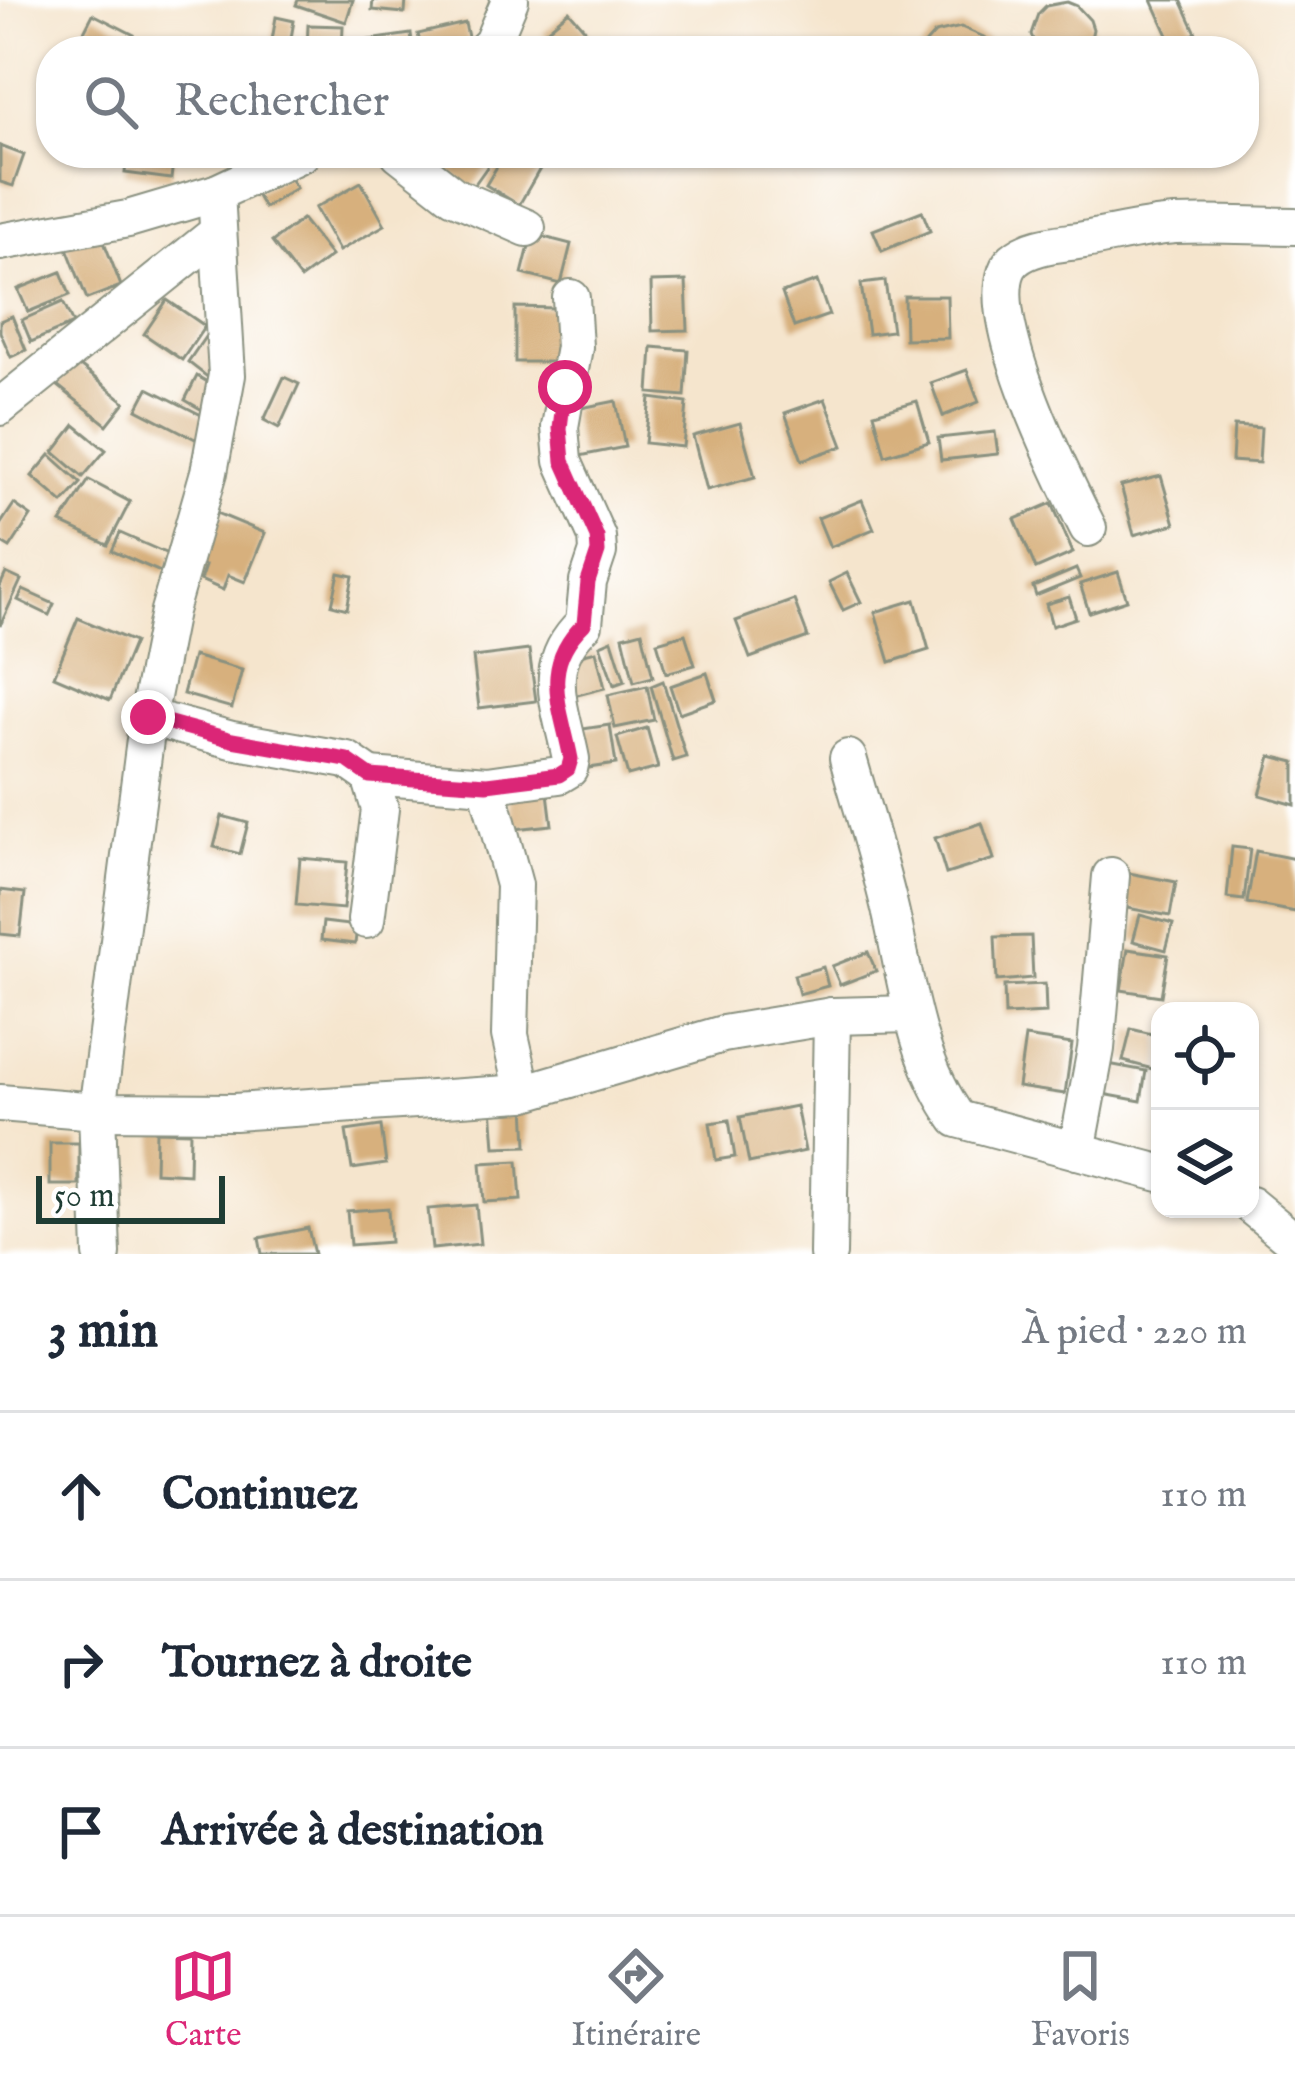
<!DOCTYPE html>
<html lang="fr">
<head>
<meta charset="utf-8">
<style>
  body { margin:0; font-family:"IM FELL English",serif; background:#f2f2f3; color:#1f2937 }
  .controls { position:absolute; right:36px; bottom:36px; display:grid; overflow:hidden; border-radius:24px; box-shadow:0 3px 9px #0004 }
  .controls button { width:108px; height:108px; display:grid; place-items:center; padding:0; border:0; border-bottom:3px solid #e0e1e3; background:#fff; color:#1f2937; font:60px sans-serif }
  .scale { position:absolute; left:36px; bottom:30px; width:189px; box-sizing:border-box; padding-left:12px; border:6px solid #1f3d34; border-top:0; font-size:33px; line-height:42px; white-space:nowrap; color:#1f3d34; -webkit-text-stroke:9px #fff; paint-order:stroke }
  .stop { position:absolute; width:36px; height:36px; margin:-27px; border:9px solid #db2777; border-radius:50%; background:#fff }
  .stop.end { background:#db2777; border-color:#fff; box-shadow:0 3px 12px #0008 }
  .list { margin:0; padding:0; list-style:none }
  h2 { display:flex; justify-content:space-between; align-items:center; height:156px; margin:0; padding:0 48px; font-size:51px }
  h2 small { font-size:39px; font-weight:400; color:#747a83 }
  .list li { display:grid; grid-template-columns:78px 1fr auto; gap:36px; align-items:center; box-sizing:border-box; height:168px; padding:0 48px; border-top:3px solid #e0e1e3 }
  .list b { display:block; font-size:45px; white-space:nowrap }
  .list em { font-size:39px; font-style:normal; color:#747a83 }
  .icon { flex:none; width:66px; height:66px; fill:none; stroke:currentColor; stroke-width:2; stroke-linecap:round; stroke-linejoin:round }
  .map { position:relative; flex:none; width:1295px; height:1254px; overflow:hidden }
  .search { position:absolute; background:#fff; box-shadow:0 3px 9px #0004; left:36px; right:36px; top:36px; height:132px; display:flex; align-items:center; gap:30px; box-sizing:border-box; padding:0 42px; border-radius:48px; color:#747a83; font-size:45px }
  .sheet { height:660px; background:#fff }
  nav { display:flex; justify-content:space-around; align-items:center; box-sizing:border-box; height:168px; border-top:3px solid #e0e1e3; background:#fff; font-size:33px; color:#747a83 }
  nav a { display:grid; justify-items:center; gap:6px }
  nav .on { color:#db2777 }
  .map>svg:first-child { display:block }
  .building { fill:#d7b07d }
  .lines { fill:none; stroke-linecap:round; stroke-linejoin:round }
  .minor-casing { stroke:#8a9180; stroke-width:40 }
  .minor { stroke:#fff; stroke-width:36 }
  .route { stroke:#db2777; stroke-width:15 }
</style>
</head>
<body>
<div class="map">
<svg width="1295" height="1254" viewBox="0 0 1295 1254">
  <rect width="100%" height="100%" fill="#fff"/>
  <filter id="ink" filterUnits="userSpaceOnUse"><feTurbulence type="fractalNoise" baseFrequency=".00833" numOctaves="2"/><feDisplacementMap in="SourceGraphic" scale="24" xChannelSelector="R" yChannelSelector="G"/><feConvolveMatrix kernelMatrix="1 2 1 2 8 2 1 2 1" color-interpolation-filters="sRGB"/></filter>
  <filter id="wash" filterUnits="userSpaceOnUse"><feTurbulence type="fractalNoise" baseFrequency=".004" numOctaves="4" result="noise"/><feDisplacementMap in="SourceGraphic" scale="48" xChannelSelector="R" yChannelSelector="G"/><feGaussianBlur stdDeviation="2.7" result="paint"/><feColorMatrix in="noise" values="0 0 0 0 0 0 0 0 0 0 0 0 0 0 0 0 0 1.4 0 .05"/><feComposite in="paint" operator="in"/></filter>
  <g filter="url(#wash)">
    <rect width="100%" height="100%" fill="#f5e5cd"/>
    <g id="blocks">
      <g class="building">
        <path d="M298,0H353L346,22L296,5Z"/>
        <path d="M373,0H406L405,13L372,10Z"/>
        <path d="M1152,0H1181L1196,33L1172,44Z"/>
        <path d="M1067,2L1077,6L1090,20L1093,29L1089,48L1037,51L1031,34L1038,14L1046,6Z"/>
        <path d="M569,11L601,48L598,51H559L543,33Z"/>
        <path d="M93,14L134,35L126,51H74Z"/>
        <path d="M276,17L294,21L289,49L271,46Z"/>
        <path d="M465,23L471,51H422L418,34Z"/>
        <path d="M308,25L343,26L342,51H307Z"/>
        <path d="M961,27L986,38L996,51H919L935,33Z"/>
        <path d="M411,34L413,51H370L369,40Z"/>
        <path d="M0,146L24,155L13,186L0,182Z"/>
        <path d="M127,153H174L171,179L125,173Z"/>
        <path d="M435,153H497L472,188L431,159Z"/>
        <path d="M505,153H516L541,167L519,205L486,185Z"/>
        <path d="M287,173L296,188L264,208L255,193Z"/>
        <path d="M361,182L385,225L339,251L315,208Z"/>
        <path d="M922,211L930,231L882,251L873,230Z"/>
        <path d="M302,219L331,256L300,279L272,242Z"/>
        <path d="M99,229L121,286L87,299L65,243Z"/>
        <path d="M532,234L571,244L561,284L522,274Z"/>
        <path d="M61,272L70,295L28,312L18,289Z"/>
        <path d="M686,281L688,330L652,331L651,282Z"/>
        <path d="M817,281L829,315L794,327L782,293Z"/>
        <path d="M885,281L892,331L868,334L861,284Z"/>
        <path d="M904,296H947L948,338L905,339Z"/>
        <path d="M167,300L205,326L182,360L144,334Z"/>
        <path d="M63,302L73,324L31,342L22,320Z"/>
        <path d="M515,307L556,308L555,362H515Z"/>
        <path d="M12,316L26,350L11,357L0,332V321Z"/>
        <path d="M205,337L219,343V386L188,362Z"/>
        <path d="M652,347L688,350L685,396L649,393Z"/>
        <path d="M75,362L125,402L107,425L57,385Z"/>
        <path d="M967,370L979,402L943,416L931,383Z"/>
        <path d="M197,376L218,388L211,415L185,400Z"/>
        <path d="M284,377L299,384L279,428L264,420Z"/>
        <path d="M148,388L213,421L203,443L137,409Z"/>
        <path d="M650,398L687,403L683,447L645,443Z"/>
        <path d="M825,399L843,446L802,460L785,413Z"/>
        <path d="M616,401L625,447L580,456L571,410Z"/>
        <path d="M917,401L929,442L885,455L874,413Z"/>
        <path d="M740,423L755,477L707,490L693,436Z"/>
        <path d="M75,425L106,450L83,477L54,452Z"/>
        <path d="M1234,426L1261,428L1259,463L1232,461Z"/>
        <path d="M995,432L998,454L941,460L938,438Z"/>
        <path d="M50,455L81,483L63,503L32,476Z"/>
        <path d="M1161,476L1175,524L1134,535L1121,486Z"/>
        <path d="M89,480L130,502L108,545L61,523Z"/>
        <path d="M862,500L874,529L830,547L818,518Z"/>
        <path d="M1052,503L1073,553L1036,569L1015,519Z"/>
        <path d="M14,504L31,516L10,548L0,542V525Z"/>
        <path d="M207,509L265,533L245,582L228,575L223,590L200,580L205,566L187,558Z"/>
        <path d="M120,533L172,556L165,574L112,551Z"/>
        <path d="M1076,569L1080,578L1036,596L1033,587Z"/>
        <path d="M1118,572L1127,600L1089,612L1080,584Z"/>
        <path d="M6,573L21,580L0,626V586Z"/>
        <path d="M339,573L353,576L347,609L332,605Z"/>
        <path d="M847,573L861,602L843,610L829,582Z"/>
        <path d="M23,590L54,604L49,615L18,600Z"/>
        <path d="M1069,597L1076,618L1052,626L1046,604Z"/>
        <path d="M794,600L808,637L750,658L736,621Z"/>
        <path d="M915,600L929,650L890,662L875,612Z"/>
        <path d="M78,618L134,642L110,700L54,676Z"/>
        <path d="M642,631L653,677L634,682L623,636Z"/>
        <path d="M685,634L695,665L666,673L657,642Z"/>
        <path d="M612,640L625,681L614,685L600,645Z"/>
        <path d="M529,650L536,701L479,708L473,657Z"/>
        <path d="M596,651L605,688L570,697L560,660Z"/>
        <path d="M193,656L242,670L232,708L183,694Z"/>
        <path d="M707,673L716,700L679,713L670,686Z"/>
        <path d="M663,681L686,757L673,761L651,686Z"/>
        <path d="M647,686L654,720L615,728L608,695Z"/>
        <path d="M610,725L616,764L582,769L576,730Z"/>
        <path d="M647,728L658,768L628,776L617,737Z"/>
        <path d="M1271,756L1295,762V805L1260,795Z"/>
        <path d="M547,785L552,825L514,829L509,789Z"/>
        <path d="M222,816L248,823L240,854L214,847Z"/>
        <path d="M982,823L994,859L946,874L935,838Z"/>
        <path d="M1232,847L1250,849L1244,900L1227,898Z"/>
        <path d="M1256,851L1295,859V912L1247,903Z"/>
        <path d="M300,858L347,862L343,909L296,905Z"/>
        <path d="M1129,873L1176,882L1170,916L1122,907Z"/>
        <path d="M0,890L25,893L20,936L0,934Z"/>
        <path d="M1140,915L1173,924L1166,950L1133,941Z"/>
        <path d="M323,922L357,926L355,944L321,940Z"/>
        <path d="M1031,936L1033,978L997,981L995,937Z"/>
        <path d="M1128,949L1168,955L1161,996L1121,990Z"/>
        <path d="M868,952L876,971L840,985L832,966Z"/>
        <path d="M823,967L828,986L799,994L794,975Z"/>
        <path d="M1045,984L1046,1013L1005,1015L1004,986Z"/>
        <path d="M1131,1029L1160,1036V1071L1123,1061Z"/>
        <path d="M1025,1037L1072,1044L1065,1094L1018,1087Z"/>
        <path d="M1108,1064L1146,1071L1141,1101L1103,1094Z"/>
        <path d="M525,1104L527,1146L495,1147L492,1106Z"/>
        <path d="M796,1106L805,1151L749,1163L740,1117Z"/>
        <path d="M729,1120L735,1157L716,1160L710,1123Z"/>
        <path d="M381,1126L386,1164L352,1169L346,1131Z"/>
        <path d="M156,1131L190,1132L189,1174L155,1172Z"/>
        <rect x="50" y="1143" width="29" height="42"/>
        <path d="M518,1161L521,1200L484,1202L481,1163Z"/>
        <path d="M476,1205L480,1244L432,1249L428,1209Z"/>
        <path d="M388,1208L390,1242L350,1245L347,1211Z"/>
        <path d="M308,1228L314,1254H262L259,1238Z"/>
      </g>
    </g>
  </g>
  <g filter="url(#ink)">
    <use href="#blocks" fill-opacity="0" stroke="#8a9180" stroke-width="3"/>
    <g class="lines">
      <defs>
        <g id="minor">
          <path d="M484,51L492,43L510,0"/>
          <path d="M399,153L454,196L527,228"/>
          <path d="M216,193L227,375L209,472L169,611L148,717L232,740L347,760L370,776L380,809L366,920"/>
          <path d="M0,242L128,219L216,193L302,153"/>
          <path d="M0,407L218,232"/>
          <path d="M1088,528C1066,484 972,299 1014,260C1032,244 1061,244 1084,240C1114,235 1145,227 1175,225C1215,223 1255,226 1295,226"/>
          <path d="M148,717L97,1111L234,1112L523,1093L723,1034L832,1016L912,1014"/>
          <path d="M848,758C862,808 878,858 890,909C907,981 914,1058 958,1119L1160,1173"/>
          <path d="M370,776L487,785L559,775L569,769L571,759C561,706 539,666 584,624L588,582L598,552L597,537L563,461L560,427L574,347L571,298"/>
          <path d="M487,785L514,885L510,1035L523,1093"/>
          <path d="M0,1103L97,1111L102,1254"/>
          <path d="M1077,1151L1096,1049L1111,876"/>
          <path d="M1250,1205L1295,1242"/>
          <path d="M828,1254L832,1016"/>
        </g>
      </defs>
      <use href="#minor" class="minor-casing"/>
      <use href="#minor" class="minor"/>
    </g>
  </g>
  <g class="lines" filter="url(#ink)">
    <path class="route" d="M148,717L232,740L347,760L370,776L487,784L559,775L568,769L571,759C561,706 539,667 584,624L588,582L598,552L597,537L563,461L560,428L565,387"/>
  </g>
</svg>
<div class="controls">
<button><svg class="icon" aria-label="locate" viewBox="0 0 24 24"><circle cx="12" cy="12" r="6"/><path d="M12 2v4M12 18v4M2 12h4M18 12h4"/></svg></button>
<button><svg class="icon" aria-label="layers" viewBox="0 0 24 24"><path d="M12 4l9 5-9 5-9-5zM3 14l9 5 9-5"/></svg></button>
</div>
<div class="scale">50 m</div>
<div class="stop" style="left:565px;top:387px"></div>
<div class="stop end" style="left:148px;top:717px"></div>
<div class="search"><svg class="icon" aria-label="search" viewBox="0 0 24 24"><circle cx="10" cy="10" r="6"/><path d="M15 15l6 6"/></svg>Rechercher</div>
</div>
<section class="sheet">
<h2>3 min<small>À pied · 220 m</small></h2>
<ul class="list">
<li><svg class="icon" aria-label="ahead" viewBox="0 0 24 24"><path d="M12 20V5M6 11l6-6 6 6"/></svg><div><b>Continuez</b></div><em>110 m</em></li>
<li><svg class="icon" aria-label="right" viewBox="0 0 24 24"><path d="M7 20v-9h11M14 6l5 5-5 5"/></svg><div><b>Tournez à droite</b></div><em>110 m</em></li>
<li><svg class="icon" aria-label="arrive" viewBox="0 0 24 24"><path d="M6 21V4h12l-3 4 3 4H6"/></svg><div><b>Arrivée à destination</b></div></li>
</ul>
</section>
<nav>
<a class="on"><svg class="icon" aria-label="map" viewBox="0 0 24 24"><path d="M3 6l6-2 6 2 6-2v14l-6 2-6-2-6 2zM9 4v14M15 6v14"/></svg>Carte</a>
<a><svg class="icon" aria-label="directions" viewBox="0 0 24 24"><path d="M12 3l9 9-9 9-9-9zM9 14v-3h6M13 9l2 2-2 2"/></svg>Itinéraire</a>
<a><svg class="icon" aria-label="saved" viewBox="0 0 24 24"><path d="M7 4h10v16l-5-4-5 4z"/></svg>Favoris</a>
</nav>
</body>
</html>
